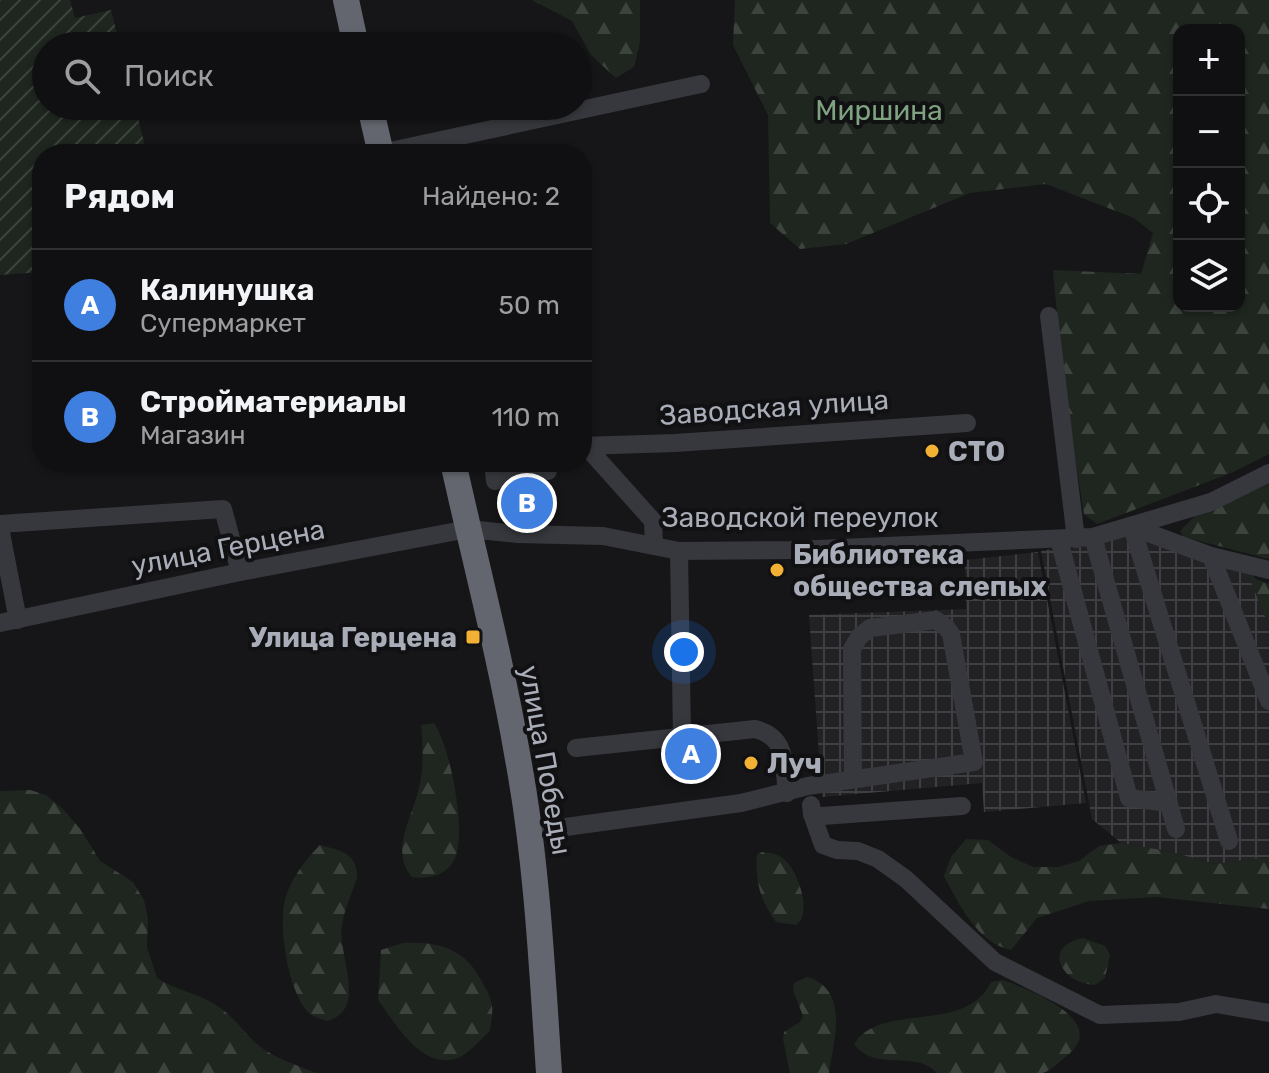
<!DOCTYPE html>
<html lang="ru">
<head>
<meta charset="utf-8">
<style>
  body { margin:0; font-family:Rubik,sans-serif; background:#19191b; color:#f1f3f6 }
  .controls { position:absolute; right:24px; top:24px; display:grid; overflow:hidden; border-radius:16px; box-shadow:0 2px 6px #0004 }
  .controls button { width:72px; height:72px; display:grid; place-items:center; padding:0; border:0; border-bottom:2px solid #303032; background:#101012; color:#f1f3f6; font:40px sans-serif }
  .you { position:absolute; left:684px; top:652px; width:28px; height:28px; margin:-20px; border:6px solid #fff; border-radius:50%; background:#1a73e8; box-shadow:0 0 0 12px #1a73e833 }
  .badge { display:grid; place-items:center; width:52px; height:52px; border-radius:50%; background:#8c9099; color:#fff; font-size:26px; font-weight:700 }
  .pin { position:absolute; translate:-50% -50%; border:4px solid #fff; box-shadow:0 2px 8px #0006 }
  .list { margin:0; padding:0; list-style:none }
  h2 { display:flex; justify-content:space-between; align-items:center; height:104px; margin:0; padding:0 32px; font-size:34px }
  h2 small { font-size:26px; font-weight:400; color:#9c9d9f }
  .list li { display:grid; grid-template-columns:52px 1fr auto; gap:24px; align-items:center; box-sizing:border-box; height:112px; padding:0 32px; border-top:2px solid #303032 }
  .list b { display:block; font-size:30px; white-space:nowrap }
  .list p { margin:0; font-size:26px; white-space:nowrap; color:#9c9d9f }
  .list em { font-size:26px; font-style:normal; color:#9c9d9f }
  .icon { flex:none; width:44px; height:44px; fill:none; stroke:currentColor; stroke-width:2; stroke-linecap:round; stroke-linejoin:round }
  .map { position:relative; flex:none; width:1269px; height:1073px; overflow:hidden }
  .search { position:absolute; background:#101012; box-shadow:0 2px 6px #0004; left:32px; top:32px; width:560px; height:88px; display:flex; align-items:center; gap:20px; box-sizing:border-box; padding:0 28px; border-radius:44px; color:#9c9d9f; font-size:30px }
  .panel { position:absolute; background:#101012; box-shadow:0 2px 6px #0004; left:32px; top:144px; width:560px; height:328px; border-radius:32px }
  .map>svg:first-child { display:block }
  .industrial { fill:url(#industrial-grid) }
  .forest { fill:url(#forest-firs); fill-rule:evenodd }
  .garden { fill:url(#garden-furrows) }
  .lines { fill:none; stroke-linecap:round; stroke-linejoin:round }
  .minor { stroke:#37383d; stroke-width:18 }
  .highway { stroke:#63666e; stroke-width:26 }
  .poi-dot { fill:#f2b134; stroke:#111113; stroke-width:3 }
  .labels { text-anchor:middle; stroke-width:8; stroke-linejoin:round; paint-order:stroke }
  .park-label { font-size:28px; fill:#7fa381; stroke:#111113 }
  .street-label { font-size:28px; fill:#a8adb8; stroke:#111113 }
  .poi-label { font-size:28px; font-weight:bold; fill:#a8adb8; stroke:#111113; text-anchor:start }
</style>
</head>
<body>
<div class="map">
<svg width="1269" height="1073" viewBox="0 0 1269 1073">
  <defs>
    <pattern id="industrial-grid" width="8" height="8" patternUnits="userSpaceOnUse" patternTransform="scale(2)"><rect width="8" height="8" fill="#222225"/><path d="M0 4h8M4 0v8" fill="none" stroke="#3f3f43"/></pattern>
    <pattern id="forest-firs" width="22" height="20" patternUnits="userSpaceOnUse" patternTransform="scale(2)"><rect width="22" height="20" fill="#1e261f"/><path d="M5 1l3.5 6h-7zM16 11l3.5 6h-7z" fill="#3c433d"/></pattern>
    <pattern id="garden-furrows" width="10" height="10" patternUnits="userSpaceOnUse" patternTransform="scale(2)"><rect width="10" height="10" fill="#1e261f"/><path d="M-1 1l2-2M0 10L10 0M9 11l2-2" fill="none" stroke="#3c433d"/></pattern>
  </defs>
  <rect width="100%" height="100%" fill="#161618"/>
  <g class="industrial">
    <path d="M1128,534L1245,567L1269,626V857L1215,864L1167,851L1121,843L1092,819L1041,551Z"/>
    <path d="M1038,552L1086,803L984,812L982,783L822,797L809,615L966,609L965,560Z"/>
  </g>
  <g class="forest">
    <path d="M532,0H640V42L634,67L616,78L591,55L572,21Z"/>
    <path d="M735,0H1269V454L1231,473L1097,524L1084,514L1063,380L1053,270L1141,274L1153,233L1134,218L1046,184L970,193L846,244L800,249L770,223L768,115L733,45ZM1179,30H1239V306H1179Z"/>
    <path d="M1269,479V559L1184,537L1180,531L1194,517Z"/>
    <path d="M1245,567L1256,579L1269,584V626Z"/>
    <path d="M434,723C450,746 467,832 455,858C447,876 429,879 412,877C389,850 413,817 419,788C424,767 423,745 421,725Z"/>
    <path d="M30,790L46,795L63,809L81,830L100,861L133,882L144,900L148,918L147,947L157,978C177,991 199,993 219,1007C235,1018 245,1034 259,1046C276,1059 297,1065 316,1073H0V791Z"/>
    <path d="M966,839L988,840L1011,857L1033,867H1059L1079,861L1099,846L1121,843L1167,851L1215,864L1269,857V909L1157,897L1089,901L1037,918L1011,950C977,943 959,904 944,876L951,857Z"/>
    <path d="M320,845C341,851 358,853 357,878C352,893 344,910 342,926C337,954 369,1010 327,1021C321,1019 315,1017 310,1014C288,994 277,923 286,896C292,877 307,858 320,845Z"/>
    <path d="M762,852C772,853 779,854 786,861C798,873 813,914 796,925L776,922C760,900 755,881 757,855Z"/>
    <path d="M1083,938L1105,946L1110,955L1105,978L1095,985C1060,983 1042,946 1083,938Z"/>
    <path d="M403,943C439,941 466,949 482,982C486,989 491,998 492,1006C493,1014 491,1023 490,1031C481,1039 471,1051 460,1057C423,1073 396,1024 378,1000L381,950Z"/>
    <path d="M807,977C851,990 833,1042 829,1073H790L783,1039L784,1032L800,1022L803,1016L793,990L794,983Z"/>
    <path d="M1003,980C1028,989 1110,1020 1068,1055C1061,1060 1051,1071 1043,1073C1036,1073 1025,1073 1018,1073C991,1073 964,1073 937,1073C916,1049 876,1073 854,1044C881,1001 966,1035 991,982Z"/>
  </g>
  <path class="garden" d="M0,0H70L75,18L111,10L120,46H46V106H135L147,154H42V272L0,275Z"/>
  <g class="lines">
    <g class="minor">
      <path d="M381,153L701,84"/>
      <path d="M1049,316L1076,539"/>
      <path d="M585,445L653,521L654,546"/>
      <path d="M582,446L675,443L967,423"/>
      <path d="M493,462L495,481L548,471V462"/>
      <path d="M0,524L223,509L240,572"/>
      <path d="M1132,527L1229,841"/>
      <path d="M1132,527L1211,556L1269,570"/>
      <path d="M0,528L18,620"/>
      <path d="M1093,537L1176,829"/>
      <path d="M1059,540L1129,798L1169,803"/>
      <path d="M679,551L682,736"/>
      <path d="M1211,556L1269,701"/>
      <path d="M0,623L240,572L468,529L518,534L603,536L679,551L795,550L1093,537L1211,502L1269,473"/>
      <path d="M576,748L755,729C788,737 783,764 787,793"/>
      <path d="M811,805L812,814L822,816L962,806"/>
      <path d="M812,814L823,845L837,850L858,851L878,859L906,879L995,962L1100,1015L1179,1012L1216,1004L1269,1013"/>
      <path d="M529,832L741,803L808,786L974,762L951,634L946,627L936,620L870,628L859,637L852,649L853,779"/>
    </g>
    <g class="highway">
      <path d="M346,0L356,46"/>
      <path d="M370,106L381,154"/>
      <path d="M453,462C475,561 501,659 518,759C537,862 542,968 549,1073"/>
    </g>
  </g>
  <g class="poi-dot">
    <circle cx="932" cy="451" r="8"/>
    <circle cx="777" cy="570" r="8"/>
    <rect x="465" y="629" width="16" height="16" rx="4"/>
    <circle cx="751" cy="763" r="8"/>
  </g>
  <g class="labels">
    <g class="park-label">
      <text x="879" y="120">Миршина</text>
    </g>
    <g class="street-label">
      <text transform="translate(774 407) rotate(-4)" y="10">Заводская улица</text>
      <text x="800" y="527">Заводской переулок</text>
      <text transform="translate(228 547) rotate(-11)" y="10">улица Герцена</text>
      <text transform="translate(546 760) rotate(80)" y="10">улица Победы</text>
    </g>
    <g class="poi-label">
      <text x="948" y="461">СТО</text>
      <text x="793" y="564">Библиотека<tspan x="793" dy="32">общества слепых</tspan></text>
      <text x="457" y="647" text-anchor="end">Улица Герцена</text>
      <text x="767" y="773">Луч</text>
    </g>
  </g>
</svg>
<div class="controls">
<button>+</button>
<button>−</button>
<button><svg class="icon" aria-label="locate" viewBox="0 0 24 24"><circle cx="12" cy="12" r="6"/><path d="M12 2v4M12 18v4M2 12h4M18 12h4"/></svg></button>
<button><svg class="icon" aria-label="layers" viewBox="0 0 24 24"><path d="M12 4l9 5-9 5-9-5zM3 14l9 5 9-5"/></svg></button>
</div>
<div class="you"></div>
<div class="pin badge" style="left:691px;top:754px;background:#3f7fe0">A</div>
<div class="pin badge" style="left:527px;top:503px;background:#3f7fe0">B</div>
<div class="search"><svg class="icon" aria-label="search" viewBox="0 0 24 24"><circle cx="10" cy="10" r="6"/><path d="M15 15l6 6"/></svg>Поиск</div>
<section class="panel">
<h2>Рядом<small>Найдено: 2</small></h2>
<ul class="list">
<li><span class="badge" style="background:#3f7fe0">A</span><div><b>Калинушка</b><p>Супермаркет</p></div><em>50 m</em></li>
<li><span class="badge" style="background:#3f7fe0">B</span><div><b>Стройматериалы</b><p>Магазин</p></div><em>110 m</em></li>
</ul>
</section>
</div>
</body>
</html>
